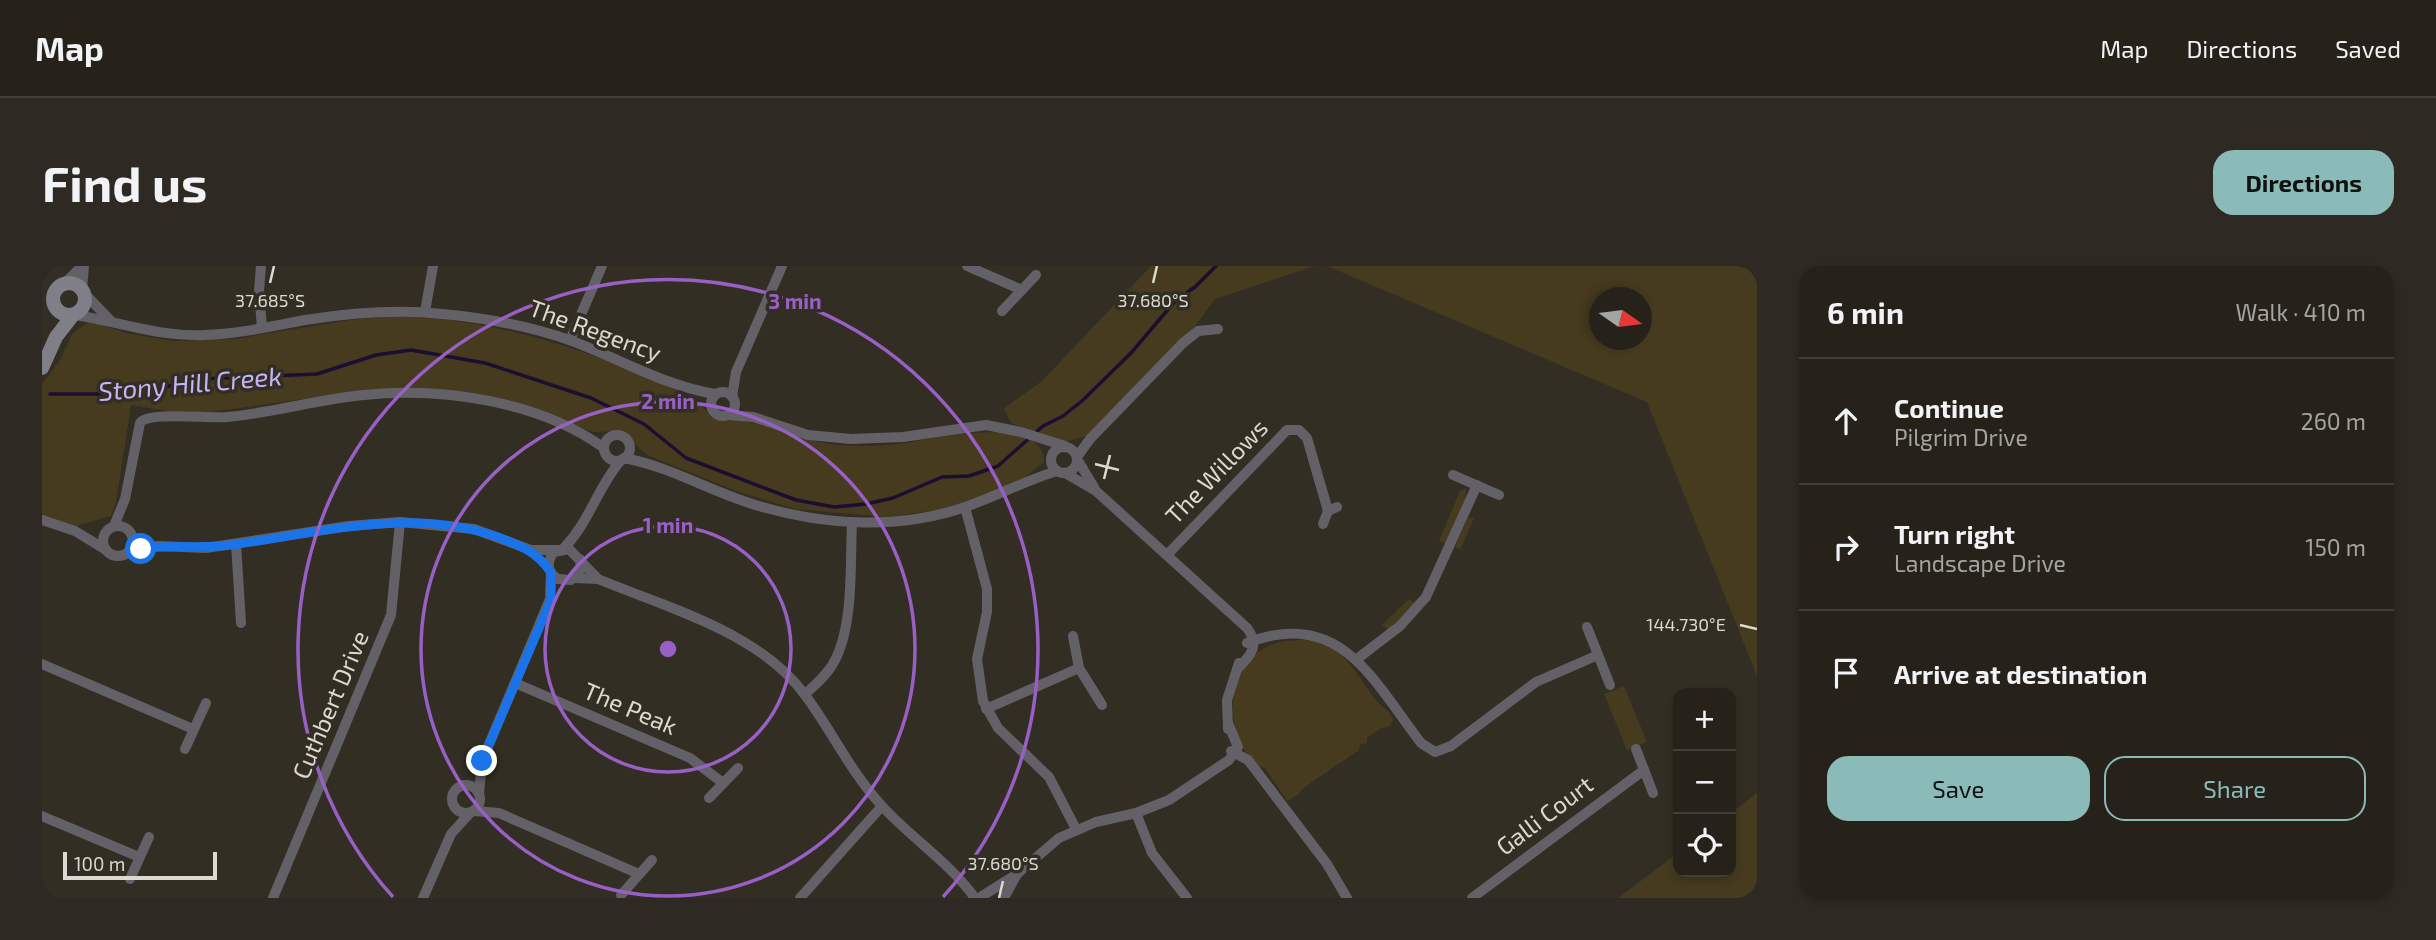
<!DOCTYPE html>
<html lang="en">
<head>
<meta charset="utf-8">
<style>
  body { margin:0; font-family:"Exo 2",sans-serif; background:#2e2a23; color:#f1f3f6 }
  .controls { position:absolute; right:21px; bottom:21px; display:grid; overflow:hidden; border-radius:14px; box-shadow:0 4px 10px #0003 }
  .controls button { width:63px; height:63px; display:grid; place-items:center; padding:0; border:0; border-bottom:2px solid #423f39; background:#26221a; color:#f1f3f6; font:35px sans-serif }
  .compass { position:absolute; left:1547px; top:21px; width:63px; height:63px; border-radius:50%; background:#26221a; box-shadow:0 4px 10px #0003; rotate:104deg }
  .scale { position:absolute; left:21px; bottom:18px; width:154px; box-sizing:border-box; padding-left:7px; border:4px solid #dcd9d2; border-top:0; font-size:19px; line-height:24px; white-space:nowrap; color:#dcd9d2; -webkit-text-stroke:5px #322e23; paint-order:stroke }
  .stop { position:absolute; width:21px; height:21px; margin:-16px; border:5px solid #1a73e8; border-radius:50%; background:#fff }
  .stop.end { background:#1a73e8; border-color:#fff; box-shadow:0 2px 7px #0008 }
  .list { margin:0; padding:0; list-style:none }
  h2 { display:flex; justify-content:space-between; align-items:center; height:91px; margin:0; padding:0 28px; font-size:30px }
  h2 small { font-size:23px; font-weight:400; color:#a4a4a2 }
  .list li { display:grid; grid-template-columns:46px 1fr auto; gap:21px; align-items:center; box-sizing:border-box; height:126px; padding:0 28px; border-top:2px solid #423f39 }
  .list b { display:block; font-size:26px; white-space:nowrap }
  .list p { margin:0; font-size:23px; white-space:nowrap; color:#a4a4a2 }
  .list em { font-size:23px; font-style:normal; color:#a4a4a2 }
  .actions { display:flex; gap:14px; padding:21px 28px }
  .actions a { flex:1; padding:16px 0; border:2px solid #8bbbb9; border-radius:21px; text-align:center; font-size:24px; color:#8bbbb9 }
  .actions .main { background:#8bbbb9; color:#111 }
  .icon { flex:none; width:38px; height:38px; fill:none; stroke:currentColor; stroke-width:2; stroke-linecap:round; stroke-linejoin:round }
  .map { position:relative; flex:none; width:1715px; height:632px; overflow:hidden; border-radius:21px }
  header { display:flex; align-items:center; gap:42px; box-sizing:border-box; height:98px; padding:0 35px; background:#26221a; border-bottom:2px solid #423f39 }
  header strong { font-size:33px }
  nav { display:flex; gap:38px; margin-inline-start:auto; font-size:24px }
  .intro { display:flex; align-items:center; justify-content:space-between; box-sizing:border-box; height:168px; padding:0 42px }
  h1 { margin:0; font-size:49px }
  .button { padding:18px 32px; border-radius:21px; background:#8bbbb9; color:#111; font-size:24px; font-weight:700 }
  main { display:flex; gap:42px; padding:0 42px }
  aside { flex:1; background:#26221a; border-radius:21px; box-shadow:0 4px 10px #0003 }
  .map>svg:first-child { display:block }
  .green { fill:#463b1f; fill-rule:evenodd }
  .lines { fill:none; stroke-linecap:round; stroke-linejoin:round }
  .stream { stroke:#1b0e31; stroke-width:3.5 }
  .street { stroke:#636167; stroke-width:10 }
  .secondary { stroke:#807e86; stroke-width:14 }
  .route { stroke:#1a73e8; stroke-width:9 }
  .ticks { fill:none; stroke:#dcd9d2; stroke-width:2.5 }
  .ring { fill:none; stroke:#9860c5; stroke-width:3.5 }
  .labels { text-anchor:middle; stroke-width:7; stroke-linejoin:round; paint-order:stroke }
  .street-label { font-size:24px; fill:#dcd9d2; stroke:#322e23 }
  .water-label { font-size:26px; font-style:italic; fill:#c7b3f7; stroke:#322e23 }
  .ticks-label { font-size:18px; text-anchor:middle; fill:#dcd9d2; stroke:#322e23; stroke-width:7; stroke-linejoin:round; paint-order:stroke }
  .centre { fill:#9860c5; stroke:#322e23; stroke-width:3.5 }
  .ring-label { font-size:21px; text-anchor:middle; font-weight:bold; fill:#9860c5; stroke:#322e23; stroke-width:7; stroke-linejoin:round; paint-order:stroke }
</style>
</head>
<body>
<header>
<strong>Map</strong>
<nav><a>Map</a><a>Directions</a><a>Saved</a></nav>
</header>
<div class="intro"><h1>Find us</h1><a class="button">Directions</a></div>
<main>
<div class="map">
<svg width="1715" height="632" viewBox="0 0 1715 632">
  <rect width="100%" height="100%" fill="#322e23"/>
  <g class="green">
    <path d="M1109,0H1273L1173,33L1153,60L1045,170L1022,176L969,157L962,142L1000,115Z"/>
    <path d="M1285,0H1715V410L1605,136ZM1558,32H1600V74H1558Z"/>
    <path d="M354,50C446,53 526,77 610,113C624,120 640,125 653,134C660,139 665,148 672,152C681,158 693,152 703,155C735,163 761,175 795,179C816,181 837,180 858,178C885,174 1002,145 1002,196L978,215L946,229L895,244L845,251L753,243L694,225L605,189L578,165L551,166L478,139L376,123L344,122L161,147L131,146L89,139L74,237L69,250L34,260L0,250V118L18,94L30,68L48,55L84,67L131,75L193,73L308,54Z"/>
    <path d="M1423,222L1424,232L1404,278L1397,275L1418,225Z"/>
    <path d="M1426,252H1432L1418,284L1413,281Z"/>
    <path d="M1367,333L1373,337L1347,364L1340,359Z"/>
    <path d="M1263,374C1302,377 1313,407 1334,434C1340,442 1348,443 1351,454L1347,461L1339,462L1325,472V477L1318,479L1317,484C1304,494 1259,521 1256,529L1245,535L1223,502C1216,501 1215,499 1210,494C1183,465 1183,404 1221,383C1233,375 1249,374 1263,374Z"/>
    <path d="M1582,420L1605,476L1585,484L1562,428Z"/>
    <path d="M1715,527V632H1576L1636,587V606H1689V547Z"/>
  </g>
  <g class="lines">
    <path class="stream" d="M8,128H90L159,113L275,108L334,89L369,84L443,97L549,132L602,158L644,192L754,234L792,241L824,238L851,232L900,211L927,210L956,200L1001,160L1021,150L1040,135L1089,87L1134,34L1153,21L1174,0"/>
    <g class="street">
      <path d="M219,0L217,25L220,62"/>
      <path d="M925,0L980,24"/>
      <path d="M23,17L40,0"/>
      <path d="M40,23L42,0"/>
      <path d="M42,27L68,54"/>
      <path d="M960,45L994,9"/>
      <path d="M383,46L391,0"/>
      <path d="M33,49C80,56 114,71 163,69C197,68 230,60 263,54C308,47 354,43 400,48C444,52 488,60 530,75C578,93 623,120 673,128"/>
      <path d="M528,74L560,0"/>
      <circle cx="681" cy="138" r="12"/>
      <path d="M690,131L694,106L740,0"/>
      <path d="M687,149L711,151L766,169L809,173L861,171L944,159L979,166L1023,180"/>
      <circle cx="575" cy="182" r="13"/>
      <circle cx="1022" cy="194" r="13"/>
      <path d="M1035,191L1048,173L1141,77L1156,65L1176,63"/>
      <path d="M582,192C630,201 671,227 717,240C784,260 859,264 926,240C957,229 985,214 1015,205"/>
      <path d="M1035,193L1052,221"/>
      <path d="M1023,207L1054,225L1205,362C1218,379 1209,390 1195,403"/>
      <path d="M1411,209L1457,229"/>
      <path d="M923,241L945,323V346L935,393L941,435L956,462L1007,511L1034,563"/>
      <path d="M0,254L33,265L64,284"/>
      <path d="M1281,258L1286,245L1295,241"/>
      <path d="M72,260L83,233L98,157C106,145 167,153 185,151C231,147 276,133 322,129C400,121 497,135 562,182"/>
      <circle cx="76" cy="275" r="15"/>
      <path d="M194,278L199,357"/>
      <path d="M522,282C548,255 554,224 579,194"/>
      <path d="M87,285L116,280L164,282L307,260L358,256L432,263L489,284H516"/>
      <path d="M1125,289L1245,164H1257L1265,172L1286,245"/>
      <path d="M538,293L539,303L529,314L516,313C505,306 504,296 512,286L527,283L556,313"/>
      <path d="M532,312L556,313C626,342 717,366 763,429C790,465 808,505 839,539C869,572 907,596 933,632"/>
      <path d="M1545,361L1568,419"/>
      <path d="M1031,370L1037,402L1060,439"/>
      <path d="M1205,377C1298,341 1331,414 1379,477L1393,486L1409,480L1494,416L1556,389"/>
      <path d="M1315,393L1358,360L1384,331L1435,219"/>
      <path d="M0,398L151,463"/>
      <path d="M473,417L648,492L681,517"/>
      <path d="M763,428C773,419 785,409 792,396C812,360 808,298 810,257"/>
      <path d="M944,443L1037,402"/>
      <path d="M1186,463L1185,434L1197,397"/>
      <path d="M143,483L164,437"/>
      <path d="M1594,483L1611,527"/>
      <path d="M1189,485L1206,494L1285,598L1305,632"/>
      <circle cx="424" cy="533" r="14"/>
      <path d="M437,528L440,495L508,333L509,307"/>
      <path d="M667,532L696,502"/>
      <path d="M432,545L457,547L597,608"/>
      <path d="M1094,547L1110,587L1145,632"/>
      <path d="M0,550L97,591"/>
      <path d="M88,613L107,571"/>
      <path d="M579,629L610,594"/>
      <path d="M231,632L349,349L358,256"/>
      <path d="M381,632L409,568L428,547"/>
      <path d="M758,632L840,540"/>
      <path d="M937,632L975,608L1017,572L1054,556L1094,547L1127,534L1187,494L1196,481L1186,457"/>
      <path d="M962,632L975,608"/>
      <path d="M1430,632L1602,504"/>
    </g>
    <g class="secondary">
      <circle cx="27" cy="33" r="16"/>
      <path d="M0,102L14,71L31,49"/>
    </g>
  </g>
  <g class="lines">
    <path class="route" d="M99,283C129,278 159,283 189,279C278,267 365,241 453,270C476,278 496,286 509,307V334L440,495"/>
  </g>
  <path class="ticks" d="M228,17L232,0M1111,17L1115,0M1053,198L1077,204M1062,213L1068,189M1698,359L1715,363M957,632L961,615"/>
  <g class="ring">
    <circle cx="626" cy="383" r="123"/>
    <circle cx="626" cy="383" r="247"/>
    <path d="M351 631A370 370 0 1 1 901 631"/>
  </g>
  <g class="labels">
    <g class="street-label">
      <text transform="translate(553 65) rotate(20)" y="8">The Regency</text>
      <text transform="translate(1175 206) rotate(-46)" y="8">The Willows</text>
      <text transform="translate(289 439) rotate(-67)" y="8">Cuthbert Drive</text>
      <text transform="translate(588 443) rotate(23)" y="8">The Peak</text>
      <text transform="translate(1503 550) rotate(-37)" y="8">Galli Court</text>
    </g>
    <g class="water-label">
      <text transform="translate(148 118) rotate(-5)" y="9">Stony Hill Creek</text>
    </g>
  </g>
  <g class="ticks-label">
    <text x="228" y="41">37.685°S</text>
    <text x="1111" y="41">37.680°S</text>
    <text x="1644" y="365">144.730°E</text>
    <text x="961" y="604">37.680°S</text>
  </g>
  <circle cx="626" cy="383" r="10" class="centre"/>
  <g class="ring-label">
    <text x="753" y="43">3 min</text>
    <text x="626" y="143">2 min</text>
    <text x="626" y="267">1 min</text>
  </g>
</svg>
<div class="controls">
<button>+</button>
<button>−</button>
<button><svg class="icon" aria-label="locate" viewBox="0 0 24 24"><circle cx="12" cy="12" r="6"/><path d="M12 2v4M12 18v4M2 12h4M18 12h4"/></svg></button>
</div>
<svg class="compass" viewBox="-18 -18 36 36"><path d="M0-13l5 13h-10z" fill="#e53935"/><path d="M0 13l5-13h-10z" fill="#a4a4a2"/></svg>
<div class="scale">100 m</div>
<div class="stop" style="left:99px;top:283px"></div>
<div class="stop end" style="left:440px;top:495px"></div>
</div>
<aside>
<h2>6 min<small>Walk · 410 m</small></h2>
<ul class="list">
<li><svg class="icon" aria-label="ahead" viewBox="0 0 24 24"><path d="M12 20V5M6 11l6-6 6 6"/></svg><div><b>Continue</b><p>Pilgrim Drive</p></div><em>260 m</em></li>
<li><svg class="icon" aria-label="right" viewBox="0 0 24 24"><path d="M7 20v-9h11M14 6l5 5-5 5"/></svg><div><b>Turn right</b><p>Landscape Drive</p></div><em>150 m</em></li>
<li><svg class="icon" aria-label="arrive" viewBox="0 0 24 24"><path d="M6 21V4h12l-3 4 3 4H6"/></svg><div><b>Arrive at destination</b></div></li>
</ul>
<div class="actions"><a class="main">Save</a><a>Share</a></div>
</aside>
</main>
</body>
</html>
